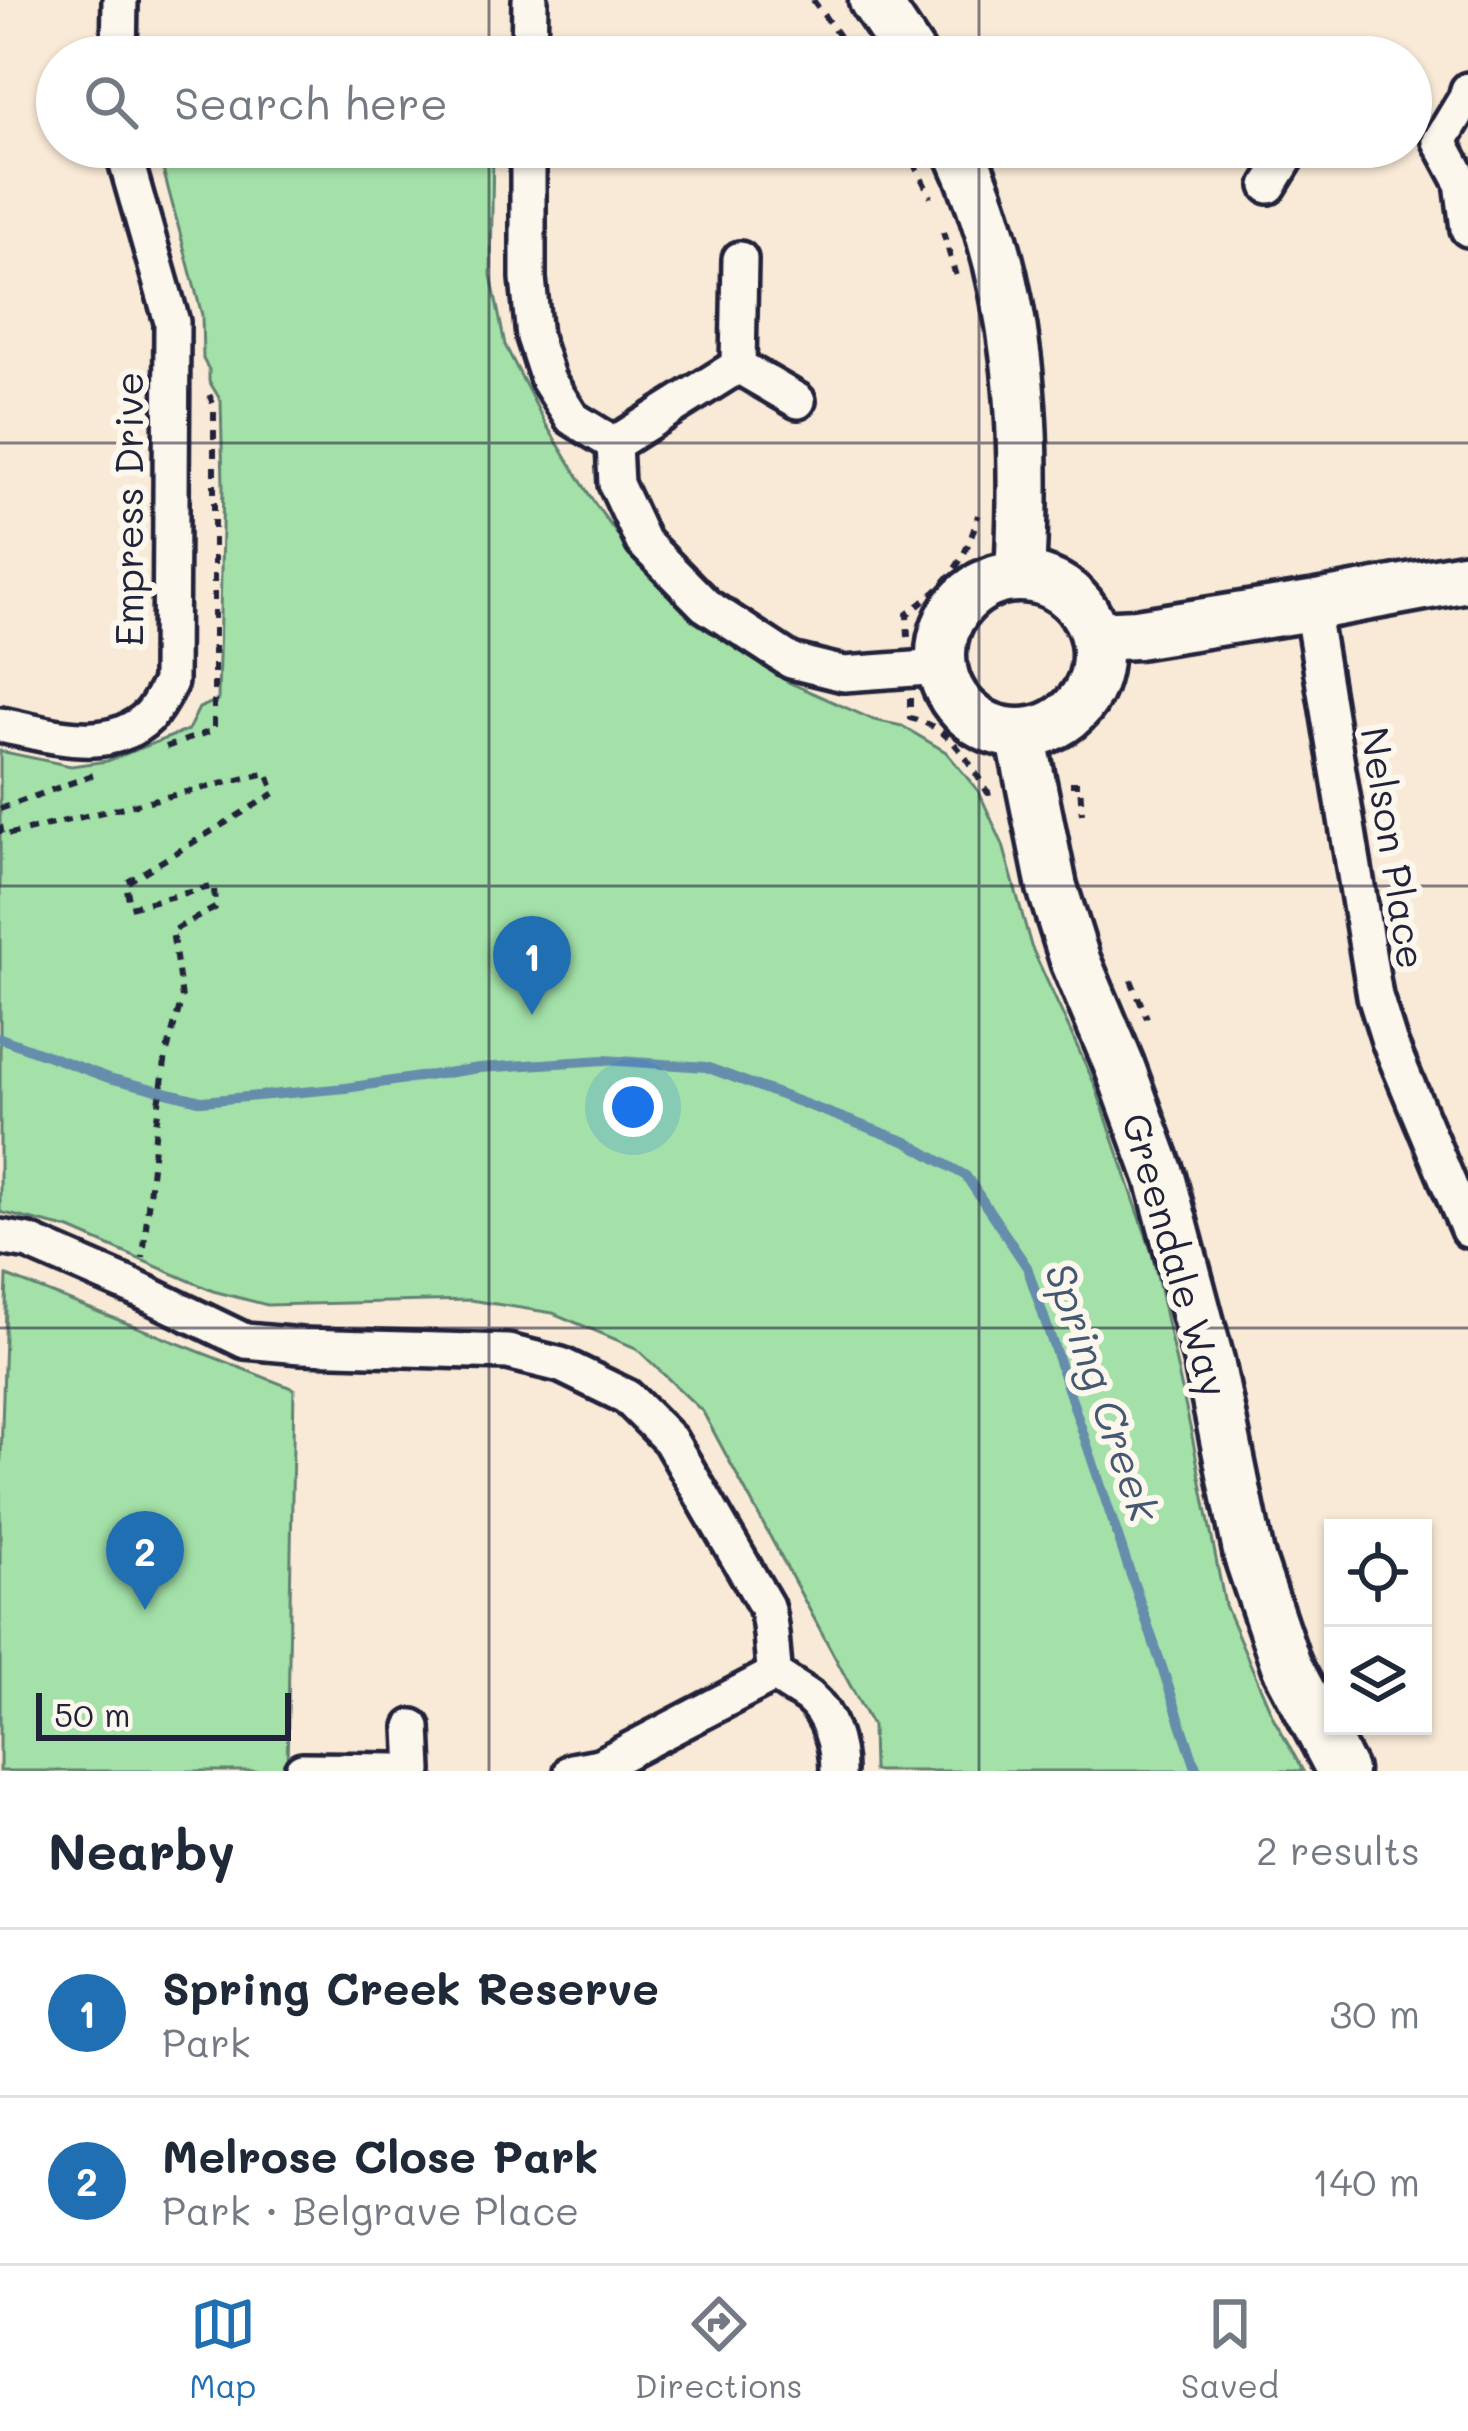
<!DOCTYPE html>
<html lang="en">
<head>
<meta charset="utf-8">
<style>
  body { margin:0; font-family:Mali,sans-serif; background:#f6f6f7; color:#1f2937 }
  .controls { position:absolute; right:36px; bottom:36px; display:grid; overflow:hidden; border-radius:0px; box-shadow:0 3px 9px #0004 }
  .controls button { width:108px; height:108px; display:grid; place-items:center; padding:0; border:0; border-bottom:3px solid #e0e1e3; background:#fff; color:#1f2937; font:60px sans-serif }
  .scale { position:absolute; left:36px; bottom:30px; width:255px; box-sizing:border-box; padding-left:12px; border:6px solid #22223b; border-top:0; font-size:33px; line-height:42px; white-space:nowrap; color:#22223b; -webkit-text-stroke:9px #fbf7ec; paint-order:stroke }
  .you { position:absolute; left:633px; top:1107px; width:42px; height:42px; margin:-30px; border:9px solid #fff; border-radius:50%; background:#1a73e8; box-shadow:0 0 0 18px #1a73e833 }
  .badge { display:grid; place-items:center; width:78px; height:78px; border-radius:50%; background:#1f6fb2; color:#fff; font-size:39px; font-weight:700 }
  .pin { position:absolute; translate:-50% -99px; filter:drop-shadow(0 3px 6px #0008) }
  .pin::after { content:''; position:absolute; top:63px; width:42px; height:36px; background:inherit; clip-path:polygon(0 0,100% 0,50% 100%) }
  .list { margin:0; padding:0; list-style:none }
  h2 { display:flex; justify-content:space-between; align-items:center; height:156px; margin:0; padding:0 48px; font-size:51px }
  h2 small { font-size:39px; font-weight:400; color:#747a83 }
  .list li { display:grid; grid-template-columns:78px 1fr auto; gap:36px; align-items:center; box-sizing:border-box; height:168px; padding:0 48px; border-top:3px solid #e0e1e3 }
  .list b { display:block; font-size:45px; white-space:nowrap }
  .list p { margin:0; font-size:39px; white-space:nowrap; color:#747a83 }
  .list em { font-size:39px; font-style:normal; color:#747a83 }
  .icon { flex:none; width:66px; height:66px; fill:none; stroke:currentColor; stroke-width:2; stroke-linecap:round; stroke-linejoin:round }
  .map { position:relative; flex:none; width:1468px; height:1771px; overflow:hidden }
  .search { position:absolute; background:#fff; box-shadow:0 3px 9px #0004; left:36px; right:36px; top:36px; height:132px; display:flex; align-items:center; gap:30px; box-sizing:border-box; padding:0 42px; border-radius:66px; color:#747a83; font-size:45px }
  .sheet { height:492px; background:#fff }
  nav { display:flex; justify-content:space-around; align-items:center; box-sizing:border-box; height:168px; border-top:3px solid #e0e1e3; background:#fff; font-size:33px; color:#747a83 }
  nav a { display:grid; justify-items:center; gap:6px }
  nav .on { color:#1f6fb2 }
  .map>svg:first-child { display:block }
  .green { fill:#a3e1a8; stroke:#628272; stroke-width:3 }
  .lines { fill:none; stroke-linecap:round; stroke-linejoin:round }
  .stream { stroke:#668dab; stroke-width:10 }
  .street-casing { stroke:#22223b; stroke-width:42 }
  .secondary-casing { stroke:#22223b; stroke-width:57 }
  .path { stroke:#22223b; stroke-width:6; stroke-dasharray:9 9; stroke-linecap:butt }
  .street { stroke:#fbf7ec; stroke-width:33 }
  .secondary { stroke:#fbf7ec; stroke-width:48 }
  .grid { fill:none; stroke:#22223b; stroke-width:3; stroke-opacity:0.55 }
  .labels { text-anchor:middle; stroke-width:12; stroke-linejoin:round; paint-order:stroke }
  .street-label { font-size:39px; fill:#22223b; stroke:#fbf7ec }
  .water-label { font-size:42px; font-style:italic; fill:#445773; stroke:#fbf7ec }
</style>
</head>
<body>
<div class="map">
<svg width="1468" height="1771" viewBox="0 0 1468 1771">
  <rect width="100%" height="100%" fill="#f9ead7"/>
  <filter id="ink" filterUnits="userSpaceOnUse"><feTurbulence type="fractalNoise" baseFrequency=".00833" numOctaves="2"/><feDisplacementMap in="SourceGraphic" scale="24" xChannelSelector="R" yChannelSelector="G"/><feConvolveMatrix kernelMatrix="1 2 1 2 8 2 1 2 1" color-interpolation-filters="sRGB"/></filter>
  <g filter="url(#ink)">
    <g class="green">
      <path d="M157,147H493L491,275L505,345L545,423L595,504L641,567L693,621L788,682L874,720L902,726L946,752L979,792L1003,845L1031,946L1095,1085L1152,1253L1192,1436L1225,1605L1274,1719L1303,1771H873L872,1726L703,1412L636,1348L553,1313L470,1300L267,1305L213,1291L70,1229L0,1212V751L71,766L107,761L188,730L199,708L218,700L223,486L221,401L209,381V370L203,359L202,315Z"/>
      <path d="M7,1276L294,1389L287,1771H0V1485Z"/>
    </g>
    <g class="lines">
      <path class="stream" d="M0,1038L109,1078L202,1101L346,1088L479,1068L604,1060L706,1067L907,1142L966,1176L1027,1267L1197,1771"/>
      <defs>
        <g id="street">
          <path d="M119,57L120,0"/>
          <path d="M529,57L530,0"/>
          <path d="M1468,90L1466,98L1440,141L1462,182L1468,229"/>
          <path d="M528,147V278L534,337L548,380L572,418L614,444L616,484L643,542L705,605L791,661L844,674L942,667"/>
          <path d="M1269,186L1293,147"/>
          <path d="M740,259L738,366L798,401"/>
          <path d="M614,444L738,366"/>
          <path d="M1311,606L1375,996L1389,1041L1468,1230"/>
          <path d="M0,725C49,734 108,756 149,716C158,707 164,693 170,682L172,322L122,147"/>
          <path d="M0,1237L29,1242L135,1288L245,1341L301,1346L508,1352L561,1365L627,1397L670,1440L766,1606C773,1629 771,1651 775,1674C786,1683 798,1689 809,1697C829,1714 838,1745 838,1771"/>
          <path d="M413,1727L415,1771"/>
          <path d="M302,1770L397,1771"/>
          <path d="M572,1771L599,1766L775,1674"/>
        </g>
        <g id="secondary">
          <path d="M874,0L912,57"/>
          <path d="M958,147C1021,284 1028,428 1020,576"/>
          <circle cx="1019" cy="655" r="78"/>
          <path d="M1096,636L1137,634L1311,606L1468,577"/>
          <path d="M1021,734L1052,887L1075,960L1119,1065L1160,1177L1209,1361L1249,1556L1286,1665L1342,1771"/>
        </g>
      </defs>
      <use href="#street" class="street-casing"/>
      <use href="#secondary" class="secondary-casing"/>
      <g class="path">
        <path d="M813,0L854,57"/>
        <path d="M905,147L931,197"/>
        <path d="M943,232L958,283"/>
        <path d="M908,637L907,614C946,586 966,562 978,515"/>
        <path d="M910,698V718C952,728 966,758 988,793L992,792"/>
        <path d="M166,747L214,730V406L206,387"/>
        <path d="M1070,784H1080L1082,814"/>
        <path d="M0,809L98,773"/>
        <path d="M0,825L2,836L267,773L275,793L126,883L130,907L214,886L215,908L172,931L182,998L166,1055L156,1125L143,1258"/>
        <path d="M1131,980L1147,1018"/>
      </g>
      <use href="#street" class="street"/>
      <use href="#secondary" class="secondary"/>
    </g>
  </g>
  <path class="grid" d="M489,0V57M979,0V57M489,147V1771M979,147V1771M0,443H1468M0,886H1468M0,1328H1468"/>
  <g class="labels">
    <g class="street-label">
      <text transform="translate(129 509) rotate(-90)" y="14">Empress Drive</text>
      <text transform="translate(1393 848) rotate(81)" y="14">Nelson Place</text>
      <text transform="translate(1175 1255) rotate(74)" y="14">Greendale Way</text>
    </g>
    <g class="water-label">
      <text transform="translate(1102 1392) rotate(71)" y="15">Spring Creek</text>
    </g>
  </g>
</svg>
<div class="controls">
<button><svg class="icon" aria-label="locate" viewBox="0 0 24 24"><circle cx="12" cy="12" r="6"/><path d="M12 2v4M12 18v4M2 12h4M18 12h4"/></svg></button>
<button><svg class="icon" aria-label="layers" viewBox="0 0 24 24"><path d="M12 4l9 5-9 5-9-5zM3 14l9 5 9-5"/></svg></button>
</div>
<div class="scale">50 m</div>
<div class="you"></div>
<div class="pin badge" style="left:532px;top:1015px">1</div>
<div class="pin badge" style="left:145px;top:1610px">2</div>
<div class="search"><svg class="icon" aria-label="search" viewBox="0 0 24 24"><circle cx="10" cy="10" r="6"/><path d="M15 15l6 6"/></svg>Search here</div>
</div>
<section class="sheet">
<h2>Nearby<small>2 results</small></h2>
<ul class="list">
<li><span class="badge">1</span><div><b>Spring Creek Reserve</b><p>Park</p></div><em>30 m</em></li>
<li><span class="badge">2</span><div><b>Melrose Close Park</b><p>Park · Belgrave Place</p></div><em>140 m</em></li>
</ul>
</section>
<nav>
<a class="on"><svg class="icon" aria-label="map" viewBox="0 0 24 24"><path d="M3 6l6-2 6 2 6-2v14l-6 2-6-2-6 2zM9 4v14M15 6v14"/></svg>Map</a>
<a><svg class="icon" aria-label="directions" viewBox="0 0 24 24"><path d="M12 3l9 9-9 9-9-9zM9 14v-3h6M13 9l2 2-2 2"/></svg>Directions</a>
<a><svg class="icon" aria-label="saved" viewBox="0 0 24 24"><path d="M7 4h10v16l-5-4-5 4z"/></svg>Saved</a>
</nav>
</body>
</html>
